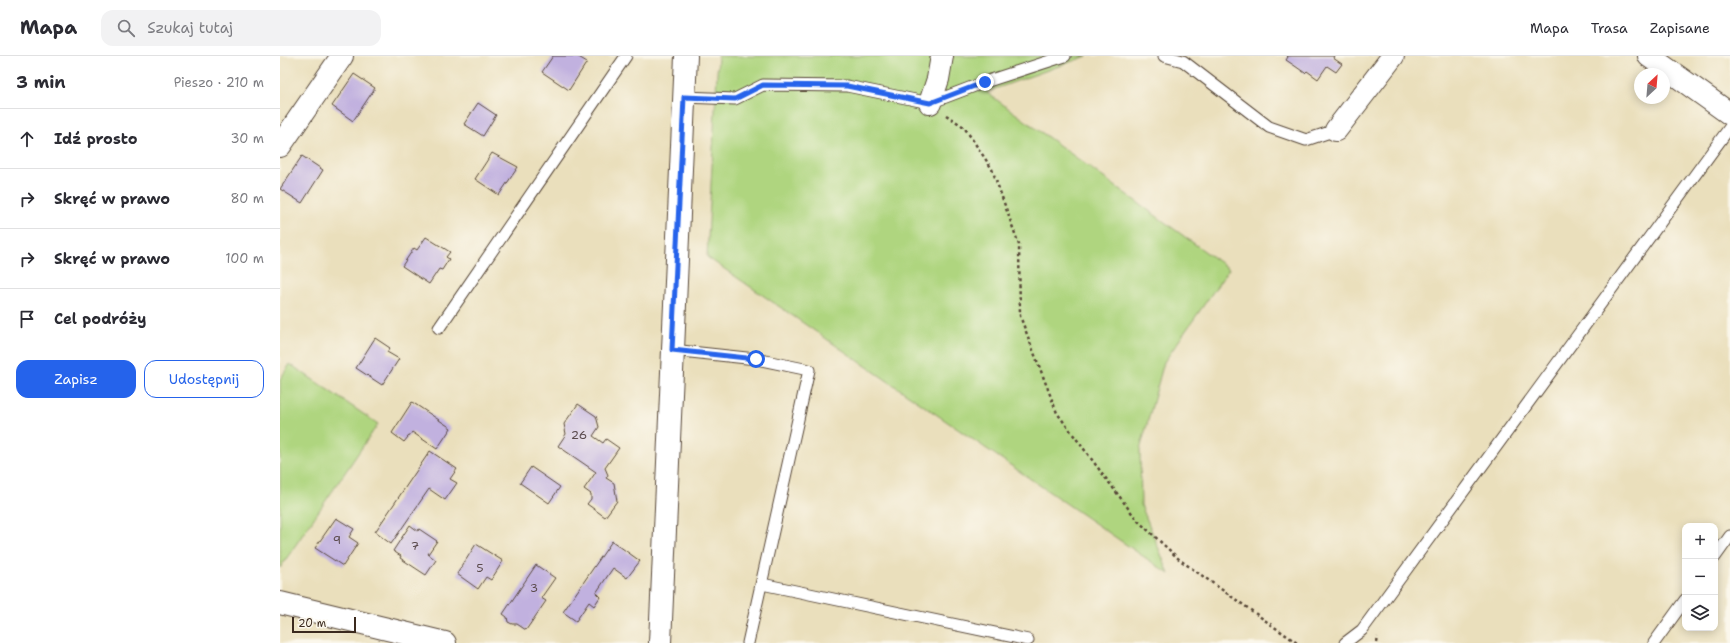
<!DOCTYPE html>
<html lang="pl">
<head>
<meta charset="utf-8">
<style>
  body { margin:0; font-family:"Shantell Sans",sans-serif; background:#f2f2f3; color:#2b2b33 }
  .controls { position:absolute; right:12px; bottom:12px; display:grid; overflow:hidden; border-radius:8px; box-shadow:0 2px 10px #0003 }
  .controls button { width:36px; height:36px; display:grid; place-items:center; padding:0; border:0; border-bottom:1px solid #e1e1e2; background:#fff; color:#2b2b33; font:20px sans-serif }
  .compass { position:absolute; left:1354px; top:12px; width:36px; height:36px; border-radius:50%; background:#fff; box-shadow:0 2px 10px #0003; rotate:26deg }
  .scale { position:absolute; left:12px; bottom:10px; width:64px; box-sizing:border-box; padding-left:4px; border:2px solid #3b2a1e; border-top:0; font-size:11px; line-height:14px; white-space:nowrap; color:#3b2a1e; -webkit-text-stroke:3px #fbf7ec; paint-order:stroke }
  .stop { position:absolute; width:12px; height:12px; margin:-9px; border:3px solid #2563eb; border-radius:50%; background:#fff }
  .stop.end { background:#2563eb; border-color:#fff; box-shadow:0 1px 4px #0008 }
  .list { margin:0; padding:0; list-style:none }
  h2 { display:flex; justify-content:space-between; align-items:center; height:52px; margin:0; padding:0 16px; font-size:17px }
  h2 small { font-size:13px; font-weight:400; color:#7c7c81 }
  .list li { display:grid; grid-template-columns:26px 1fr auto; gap:12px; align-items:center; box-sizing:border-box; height:60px; padding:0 16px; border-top:1px solid #e1e1e2 }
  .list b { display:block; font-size:15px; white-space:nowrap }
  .list em { font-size:13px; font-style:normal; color:#7c7c81 }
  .actions { display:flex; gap:8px; padding:12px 16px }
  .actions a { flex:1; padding:9px 0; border:1px solid #2563eb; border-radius:12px; text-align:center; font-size:14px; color:#2563eb }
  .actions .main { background:#2563eb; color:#fff }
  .icon { flex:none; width:22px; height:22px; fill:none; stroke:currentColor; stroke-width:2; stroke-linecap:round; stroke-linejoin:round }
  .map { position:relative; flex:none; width:1450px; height:587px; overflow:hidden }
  header { display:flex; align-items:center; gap:24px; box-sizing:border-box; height:56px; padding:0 20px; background:#fff; border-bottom:1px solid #e1e1e2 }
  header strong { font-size:19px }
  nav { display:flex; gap:22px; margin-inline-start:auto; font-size:14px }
  .search { width:280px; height:36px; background:#f2f2f3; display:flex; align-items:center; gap:10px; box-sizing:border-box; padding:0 14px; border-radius:12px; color:#7c7c81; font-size:15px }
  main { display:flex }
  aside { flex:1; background:#fff }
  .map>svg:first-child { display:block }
  .green { fill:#afd57f; stroke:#75804e }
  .building { fill:#c1b1df }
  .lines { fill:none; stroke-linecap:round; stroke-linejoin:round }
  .service-casing { stroke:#554536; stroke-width:13 }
  .minor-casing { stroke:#554536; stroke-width:24 }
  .tertiary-casing { stroke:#554536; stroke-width:24 }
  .path { stroke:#554536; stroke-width:2.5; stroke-dasharray:3 3; stroke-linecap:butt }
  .service { stroke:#fff; stroke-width:11 }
  .minor { stroke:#fff; stroke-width:22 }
  .tertiary { stroke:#fff; stroke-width:22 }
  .route { stroke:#2563eb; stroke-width:5 }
  .labels { text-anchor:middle; stroke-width:3; stroke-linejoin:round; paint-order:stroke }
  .number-label { font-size:12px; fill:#5c4c4e }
</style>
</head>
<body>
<header>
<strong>Mapa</strong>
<div class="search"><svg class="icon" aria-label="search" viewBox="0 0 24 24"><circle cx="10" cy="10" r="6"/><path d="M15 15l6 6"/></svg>Szukaj tutaj</div>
<nav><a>Mapa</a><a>Trasa</a><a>Zapisane</a></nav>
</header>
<main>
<aside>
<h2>3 min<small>Pieszo · 210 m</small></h2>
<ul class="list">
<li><svg class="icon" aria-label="ahead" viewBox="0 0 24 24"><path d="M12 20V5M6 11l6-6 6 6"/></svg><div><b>Idź prosto</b></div><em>30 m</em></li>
<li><svg class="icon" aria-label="right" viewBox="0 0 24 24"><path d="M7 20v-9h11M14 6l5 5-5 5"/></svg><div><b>Skręć w prawo</b></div><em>80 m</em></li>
<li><svg class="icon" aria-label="right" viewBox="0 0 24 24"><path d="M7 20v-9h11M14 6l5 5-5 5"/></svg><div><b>Skręć w prawo</b></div><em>100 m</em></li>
<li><svg class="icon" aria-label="arrive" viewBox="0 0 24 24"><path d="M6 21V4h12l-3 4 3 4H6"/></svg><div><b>Cel podróży</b></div></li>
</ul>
<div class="actions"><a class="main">Zapisz</a><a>Udostępnij</a></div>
</aside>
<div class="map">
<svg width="1450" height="587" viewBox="0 0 1450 587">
  <rect width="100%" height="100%" fill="#fbf7ec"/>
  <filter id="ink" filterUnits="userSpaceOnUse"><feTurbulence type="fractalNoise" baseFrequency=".025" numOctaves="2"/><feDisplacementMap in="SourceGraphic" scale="8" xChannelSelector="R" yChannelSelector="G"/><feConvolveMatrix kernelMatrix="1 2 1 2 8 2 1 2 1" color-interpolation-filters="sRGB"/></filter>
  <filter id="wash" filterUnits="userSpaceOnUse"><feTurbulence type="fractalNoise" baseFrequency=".012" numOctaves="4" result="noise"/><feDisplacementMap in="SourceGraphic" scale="16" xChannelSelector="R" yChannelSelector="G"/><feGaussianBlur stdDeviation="0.9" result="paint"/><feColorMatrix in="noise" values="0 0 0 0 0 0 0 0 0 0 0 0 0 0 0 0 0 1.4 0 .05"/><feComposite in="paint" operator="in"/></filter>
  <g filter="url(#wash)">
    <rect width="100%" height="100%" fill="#eadfbc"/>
    <g class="green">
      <path d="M438,0H807L706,36L949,213L884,306L860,394L861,449L889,518L427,201Z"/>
      <path d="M10,308L98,368L0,512V323Z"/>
    </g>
    <g id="blocks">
      <g class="building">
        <path d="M273,0H297L307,6L289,34L262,16Z"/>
        <path d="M1007,0H1054L1053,2L1062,8L1056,16L1047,10L1038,23L1027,15L1025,17L1015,10L1006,4L1008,1Z"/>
        <path d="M74,18L95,32L73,65L52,50Z"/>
        <path d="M198,47L216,59L203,80L184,68Z"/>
        <path d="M212,97L238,111L219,139L195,123Z"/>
        <path d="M22,100L43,114L22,147L0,133Z"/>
        <path d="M146,181L170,196L166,201L169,203L162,214L159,213L149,228L122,210L134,192L137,194Z"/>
        <path d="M95,282L110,292L107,296L119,303L102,329L76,312Z"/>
        <path d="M132,346L171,372L157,393L132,376L124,386L112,377Z"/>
        <path d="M298,348L316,360L319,371L313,380L323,387L326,383L339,392L325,412L328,419L326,422L334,427L337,445L325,461L307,448L311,443V438L304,433L316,416L278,390L286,378L284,368Z"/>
        <path d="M150,395L177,413L170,423L177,427L165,444L149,433L111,488L95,476Z"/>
        <path d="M251,411L280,431L269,447L240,427Z"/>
        <path d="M56,462L74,473L69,481L78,487L63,510L35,492Z"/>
        <path d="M130,469L138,475L139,473L157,485L148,498L156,504L146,519L120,502L121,500L113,495Z"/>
        <path d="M332,485L360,505L347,522L333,512L316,537L320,541L314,550L309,546L296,565L283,556Z"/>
        <path d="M196,488L223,505L211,524L206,521L198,533L177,518Z"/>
        <path d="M256,509L275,522L261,542L266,545L246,574L237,568H232L228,566L227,561L223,558Z"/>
      </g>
    </g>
  </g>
  <g filter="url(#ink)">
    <use href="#blocks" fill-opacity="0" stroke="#554536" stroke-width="1"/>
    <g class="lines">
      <defs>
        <g id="service">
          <path d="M884,0L903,5L989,71L1026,84L1056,74"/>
          <path d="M404,41L455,43L483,29L567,30L650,47L705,26L785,0"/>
          <path d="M159,272L346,0"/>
          <path d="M392,294L476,303L529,314L468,587"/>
          <path d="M1435,501L1450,480"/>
          <path d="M482,528L748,584"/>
          <path d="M1065,587L1082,574L1450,71"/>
          <path d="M1374,587L1405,544"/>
        </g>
        <g id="minor">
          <path d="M1369,0L1450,58"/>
          <path d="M650,47L658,23L662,0"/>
          <path d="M1056,74L1113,0"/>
          <path d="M0,90L62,0"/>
          <path d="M0,547L165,587"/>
        </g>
        <path id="tertiary" d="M380,587L406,0"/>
      </defs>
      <use href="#service" class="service-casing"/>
      <use href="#minor" class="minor-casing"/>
      <use href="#tertiary" class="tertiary-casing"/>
      <g class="path">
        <path d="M666,59L684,71L712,113L739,189L740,260L777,357L857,464L900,504L1017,587"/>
        <path d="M1097,587L1098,581"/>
      </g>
      <use href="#service" class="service"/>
      <use href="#minor" class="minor"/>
      <use href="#tertiary" class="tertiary"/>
    </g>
  </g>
  <g class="lines" filter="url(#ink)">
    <path class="route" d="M476,303L392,294L404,41L455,43L483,29L567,30L650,47L705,26"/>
  </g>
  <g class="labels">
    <g class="number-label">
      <text x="299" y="383">26</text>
      <text x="57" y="488">9</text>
      <text x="135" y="494">7</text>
      <text x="200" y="516">5</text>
      <text x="254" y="536">3</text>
    </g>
  </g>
</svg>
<div class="controls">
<button>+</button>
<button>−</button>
<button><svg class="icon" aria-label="layers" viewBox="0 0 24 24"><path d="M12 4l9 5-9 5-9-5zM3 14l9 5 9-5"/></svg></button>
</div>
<svg class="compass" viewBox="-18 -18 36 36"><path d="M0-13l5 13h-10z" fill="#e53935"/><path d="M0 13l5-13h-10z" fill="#7c7c81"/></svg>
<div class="scale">20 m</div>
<div class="stop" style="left:476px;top:303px"></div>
<div class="stop end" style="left:705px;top:26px"></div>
</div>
</main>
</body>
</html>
